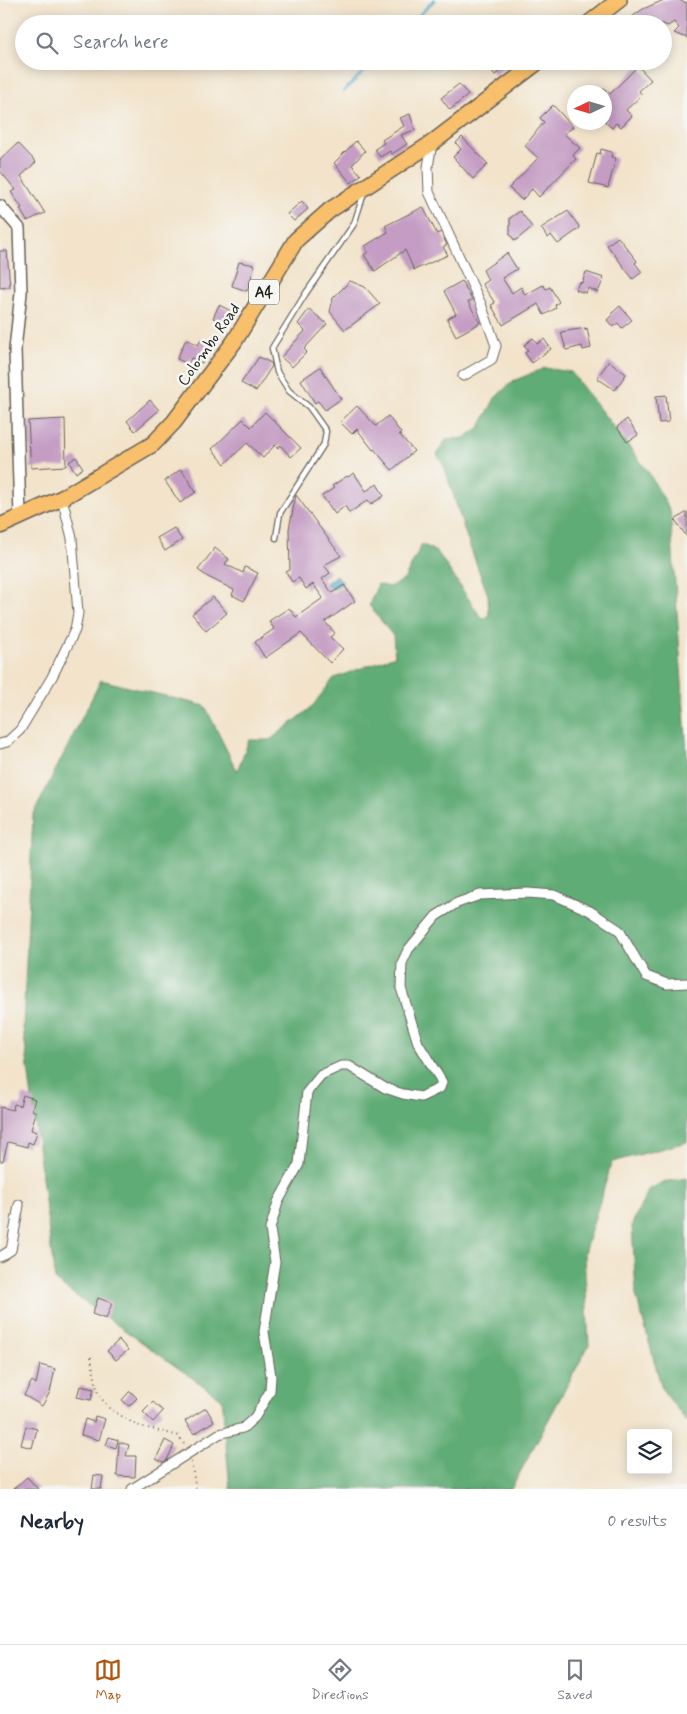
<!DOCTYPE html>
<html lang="en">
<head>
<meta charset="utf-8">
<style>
  body { margin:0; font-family:Mynerve,sans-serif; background:#f6f6f7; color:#1f2937 }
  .controls { position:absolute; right:15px; bottom:15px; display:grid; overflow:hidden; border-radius:5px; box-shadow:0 2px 12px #0003 }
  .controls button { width:45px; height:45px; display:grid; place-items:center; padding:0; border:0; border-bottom:1px solid #e0e1e3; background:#fff; color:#1f2937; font:25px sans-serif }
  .compass { position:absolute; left:567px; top:85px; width:45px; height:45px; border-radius:50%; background:#fff; box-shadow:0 2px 12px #0003; rotate:266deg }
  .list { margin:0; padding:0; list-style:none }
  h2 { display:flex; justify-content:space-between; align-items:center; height:65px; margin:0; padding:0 20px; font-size:21px }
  h2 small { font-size:16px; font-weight:400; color:#747a83 }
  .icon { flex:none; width:28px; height:28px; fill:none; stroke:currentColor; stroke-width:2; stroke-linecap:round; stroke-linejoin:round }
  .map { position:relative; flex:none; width:687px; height:1489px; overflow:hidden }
  .search { position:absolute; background:#fff; box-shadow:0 2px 12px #0003; left:15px; right:15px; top:15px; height:55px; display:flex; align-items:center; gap:12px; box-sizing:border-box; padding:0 18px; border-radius:28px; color:#747a83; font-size:19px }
  .sheet { height:155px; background:#fff }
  nav { display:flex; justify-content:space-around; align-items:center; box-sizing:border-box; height:70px; border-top:1px solid #e0e1e3; background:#fff; font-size:14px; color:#747a83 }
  nav a { display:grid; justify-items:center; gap:2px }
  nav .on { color:#b45309 }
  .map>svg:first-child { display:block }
  .forest { fill:#61ac76; stroke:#3e6449 }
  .water { fill:#4eaacc; stroke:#356374 }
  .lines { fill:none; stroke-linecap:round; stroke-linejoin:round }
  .stream { stroke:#4eaacc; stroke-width:3 }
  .building { fill:#c59dc4 }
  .service-casing { stroke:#676259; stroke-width:7 }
  .minor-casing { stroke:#676259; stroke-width:11 }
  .tertiary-casing { stroke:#676259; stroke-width:14 }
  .trunk-casing { stroke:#676259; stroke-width:18 }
  .path { stroke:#676259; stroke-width:2; stroke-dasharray:1 4; stroke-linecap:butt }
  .service { stroke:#fff; stroke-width:4.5 }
  .minor { stroke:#fff; stroke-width:9 }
  .tertiary { stroke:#fff; stroke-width:11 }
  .trunk { stroke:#f8bf6c; stroke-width:15 }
  .labels { text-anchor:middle; stroke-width:5; stroke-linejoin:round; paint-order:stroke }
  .shield { fill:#f6f6f2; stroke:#5d5d5c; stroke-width:1 }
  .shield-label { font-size:15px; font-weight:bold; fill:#1c1c1c }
  .street-label { font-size:16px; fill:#1c1c1c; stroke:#f6f6f2 }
</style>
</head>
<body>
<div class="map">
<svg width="687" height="1489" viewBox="0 0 687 1489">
  <rect width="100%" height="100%" fill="#f6f6f2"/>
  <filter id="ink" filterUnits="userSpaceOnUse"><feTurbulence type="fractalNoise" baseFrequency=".02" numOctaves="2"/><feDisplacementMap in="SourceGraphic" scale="10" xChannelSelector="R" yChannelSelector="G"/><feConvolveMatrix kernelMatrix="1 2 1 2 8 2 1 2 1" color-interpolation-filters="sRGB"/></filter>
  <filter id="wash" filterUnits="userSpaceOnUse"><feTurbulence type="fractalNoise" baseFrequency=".0096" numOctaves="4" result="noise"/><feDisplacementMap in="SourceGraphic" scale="20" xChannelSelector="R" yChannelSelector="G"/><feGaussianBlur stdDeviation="1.12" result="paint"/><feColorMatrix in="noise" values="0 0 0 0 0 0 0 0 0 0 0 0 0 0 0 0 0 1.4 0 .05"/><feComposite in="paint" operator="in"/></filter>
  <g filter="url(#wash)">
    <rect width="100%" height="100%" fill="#f2e3ca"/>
    <g class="forest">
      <path d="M545,368L571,372L647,470L670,510L687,755V970L683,971L687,976V1142L612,1162L584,1253L589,1345L511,1489H230L222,1399L55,1281L23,1027L33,815L101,680L205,706L237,771L249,740H270L311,708L334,678L395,656L393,636L369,605L378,584L389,587L404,580L422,544L438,553L482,619L489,616L488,595L469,544L444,466L437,454L446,440L464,438L480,427L495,398L513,381Z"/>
      <path d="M687,1178V1422L662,1389L636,1295L632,1224L649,1189L668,1181Z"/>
    </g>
    <path class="water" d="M336,575L343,583L332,590L326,583Z"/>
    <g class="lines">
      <g class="stream">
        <path d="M411,24L434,0"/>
        <path d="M344,91L374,61"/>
      </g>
    </g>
    <g id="blocks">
      <g class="building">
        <path d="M664,0H678L687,3V38L674,33L679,28L674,22L668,26L663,24H622L643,9Z"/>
        <path d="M485,61H514L495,75Z"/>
        <path d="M638,66L651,80L639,91L642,95L626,110L632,116L621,127L616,123L612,128L605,122L606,119L604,121V88L610,94Z"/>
        <path d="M459,84L468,95L450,110L441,98Z"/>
        <path d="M553,105L573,127L564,134L580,148L573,155L576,159L539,197L532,189L522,200L509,188L538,158L525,146L544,122L540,118Z"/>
        <path d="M410,114L415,130L401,135L407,144L392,154L390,151L380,157L375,149L384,143L382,140L404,126L400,118Z"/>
        <path d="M462,137L488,164L473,179L453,157L461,149L456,143Z"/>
        <path d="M356,141L365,151L352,165L361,175L351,183L334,163Z"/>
        <path d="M18,143L36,162L21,176L45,213L27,221L20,209L22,208L11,192L16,190L0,171V160Z"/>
        <path d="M601,149L612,152L611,157L616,158L608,188L589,183L597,153L600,154Z"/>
        <path d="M302,201L308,209L294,221L287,214Z"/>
        <path d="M423,207L437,234L441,232L447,245L443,247L448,255L414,270L405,250L375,271L364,255L368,252L365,246L388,232L385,226Z"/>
        <path d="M520,211L532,227L515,241L510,234V218Z"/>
        <path d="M568,211L580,228L558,244L551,235L548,238L541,228Z"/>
        <path d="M618,237L637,261L635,263L642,272L633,279L607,245Z"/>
        <path d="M0,251H7L10,287L0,288Z"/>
        <path d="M507,253L517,269L502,278L512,293L521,287L525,295L543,285L546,289L550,287L559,302L555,305L556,308L544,315L538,304L503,325L491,305L495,303L482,284L488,280L483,270Z"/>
        <path d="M239,262L255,265L247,291L232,286Z"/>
        <path d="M586,272L604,278L598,292L588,288L586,293L576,290L579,282L582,283Z"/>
        <path d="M350,281L365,287L380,304L345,330L330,312L333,298Z"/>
        <path d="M462,281L472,300L468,302L480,323L456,336L447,319L456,314L444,291Z"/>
        <path d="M219,305L231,311L225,324L213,318Z"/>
        <path d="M620,306L632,320L622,328L618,323L613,327L607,320L612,315L611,314Z"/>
        <path d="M309,309L327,324L304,349L307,352L292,367L281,357L305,331L298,324Z"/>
        <path d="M586,328L585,330L587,328L591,348L583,350L582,346L566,350L561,332Z"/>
        <path d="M202,338L211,342L202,363L191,358L188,364L177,359L186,339L198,345Z"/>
        <path d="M533,338L537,344L544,339L551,349L532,363L525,353L528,350L524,345Z"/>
        <path d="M259,357L271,363L272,366L256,391L241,383Z"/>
        <path d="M609,361L626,374L615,390L597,378Z"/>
        <path d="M320,367L341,399L325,410L318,401L315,403L301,380Z"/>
        <path d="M666,395L669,422L659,423L656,396Z"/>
        <path d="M150,400L159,410L135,431L127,421Z"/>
        <path d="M357,406L376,426L388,416L401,433L399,434L414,451L392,470L374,449L373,450L357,429L352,434L340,422Z"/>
        <path d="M265,412L301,448L291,457L280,445L278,448L275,445L263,458L247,443L225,464L212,449L243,419L251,427Z"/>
        <path d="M65,419L66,466L31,468L28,421Z"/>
        <path d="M627,419L638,435L627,442L617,427Z"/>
        <path d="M76,457L83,468L76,473L69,462Z"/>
        <path d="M181,469L196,492L180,503L165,481Z"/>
        <path d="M354,473L366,491L377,484L384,496L371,504L368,500L349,513L345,506L335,514L322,496L334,488L332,486L347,476L348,477Z"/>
        <path d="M296,495L341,556L324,565L330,573L322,579L332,593L344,585L355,601L325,622L335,633L330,637L343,649L330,663L301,633L265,658L255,642L274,629L269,621L289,608L296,617L323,598L313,584L306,589L299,578L292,582L286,572L290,570L289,529Z"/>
        <path d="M687,512V537L675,520Z"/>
        <path d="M174,528L182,540L165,551L157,538Z"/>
        <path d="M215,548L229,559L225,564L243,573L245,567L258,573L244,601L232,595L234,590L208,577L198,570Z"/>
        <path d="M213,597L227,613L206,631L192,614Z"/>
        <path d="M23,1095L35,1099L32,1110L36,1112L31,1130L37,1132L33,1144L28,1142L27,1147L8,1142L3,1161H0V1107L13,1110L14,1104L20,1106Z"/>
        <path d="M98,1298L112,1303L106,1319L92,1314Z"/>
        <path d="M119,1340L128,1350L116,1360L107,1351Z"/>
        <path d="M40,1365L55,1369L50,1392L42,1406L24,1395L32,1381L36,1384Z"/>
        <path d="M80,1386L94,1389L91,1400L77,1397Z"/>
        <path d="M130,1391L137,1398L129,1406L122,1400Z"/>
        <path d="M153,1402L163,1411L153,1422L143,1412Z"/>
        <path d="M206,1408L214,1421L194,1434L185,1421Z"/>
        <path d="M95,1416L105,1419L99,1440L81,1435L85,1419L94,1422Z"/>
        <path d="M26,1426L37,1429L32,1448L21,1445Z"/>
        <path d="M109,1437L118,1440L116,1448L106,1445Z"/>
        <path d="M165,1440L174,1445L167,1460L163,1462L156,1459Z"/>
        <path d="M119,1442L129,1445L126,1456H136L135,1477L117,1476Z"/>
        <path d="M94,1475L103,1476L101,1489H92Z"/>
        <path d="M27,1477L38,1489H13Z"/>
      </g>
    </g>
  </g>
  <g filter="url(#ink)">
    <use href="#blocks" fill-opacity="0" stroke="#676259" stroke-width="1"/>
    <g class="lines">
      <defs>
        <path id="service" d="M276,538L280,513L324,444L326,431L309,407L289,391L277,372L272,348L306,293L354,224L364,193"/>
        <g id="minor">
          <path d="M432,143L428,167L429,192L481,304L496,346L492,359L463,376"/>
          <path d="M0,744L7,742L20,730L52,677L75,630L78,613L72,538L62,498"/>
          <path d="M0,1257L11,1250L19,1205"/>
          <path d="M132,1489L219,1434L243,1428L255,1417L270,1391L271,1376L264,1332L275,1262L270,1229L278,1202L299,1164L307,1092L321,1075L341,1066H349L385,1088L403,1094L421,1097L440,1088L442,1082L418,1043L401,988L402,963L408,950L436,916L457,903L480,895L528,893L554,895L590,911L619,930L646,976L667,984L687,983"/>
        </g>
        <path id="tertiary" d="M0,206L19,228L21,293L15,349L20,517"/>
        <g id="trunk">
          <path d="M588,24L619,0"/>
          <path d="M0,526L62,498L153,444L174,422L234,342L296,240L330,210L432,143L539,61"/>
        </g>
      </defs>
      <use href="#service" class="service-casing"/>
      <use href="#minor" class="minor-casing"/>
      <use href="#tertiary" class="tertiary-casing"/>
      <use href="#trunk" class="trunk-casing"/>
      <g class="path">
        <path d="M91,1357L98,1394L109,1408L136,1425L179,1436L184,1444"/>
        <path d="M191,1462L196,1489"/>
      </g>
      <use href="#service" class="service"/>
      <use href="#minor" class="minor"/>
      <use href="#tertiary" class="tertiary"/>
      <use href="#trunk" class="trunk"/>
    </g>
  </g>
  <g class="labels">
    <rect class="shield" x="249" y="279.5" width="30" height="25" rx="4"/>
    <g class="shield-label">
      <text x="264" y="297">A4</text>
    </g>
    <g class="street-label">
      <text transform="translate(208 344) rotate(-55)" y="6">Colombo Road</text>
    </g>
  </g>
</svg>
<div class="controls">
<button><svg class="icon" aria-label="layers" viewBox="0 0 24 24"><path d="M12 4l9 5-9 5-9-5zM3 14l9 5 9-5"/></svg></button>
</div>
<svg class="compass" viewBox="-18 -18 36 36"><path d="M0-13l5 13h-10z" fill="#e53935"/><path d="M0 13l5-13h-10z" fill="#747a83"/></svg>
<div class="search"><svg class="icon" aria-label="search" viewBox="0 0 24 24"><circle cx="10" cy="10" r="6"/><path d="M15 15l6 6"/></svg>Search here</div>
</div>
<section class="sheet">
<h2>Nearby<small>0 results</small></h2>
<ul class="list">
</ul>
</section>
<nav>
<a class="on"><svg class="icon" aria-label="map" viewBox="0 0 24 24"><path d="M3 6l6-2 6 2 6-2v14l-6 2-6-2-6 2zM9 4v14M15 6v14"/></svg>Map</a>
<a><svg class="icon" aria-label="directions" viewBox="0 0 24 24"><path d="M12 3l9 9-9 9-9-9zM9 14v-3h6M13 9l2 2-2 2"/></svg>Directions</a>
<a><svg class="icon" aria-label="saved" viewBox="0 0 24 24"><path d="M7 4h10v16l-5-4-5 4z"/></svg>Saved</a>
</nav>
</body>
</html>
